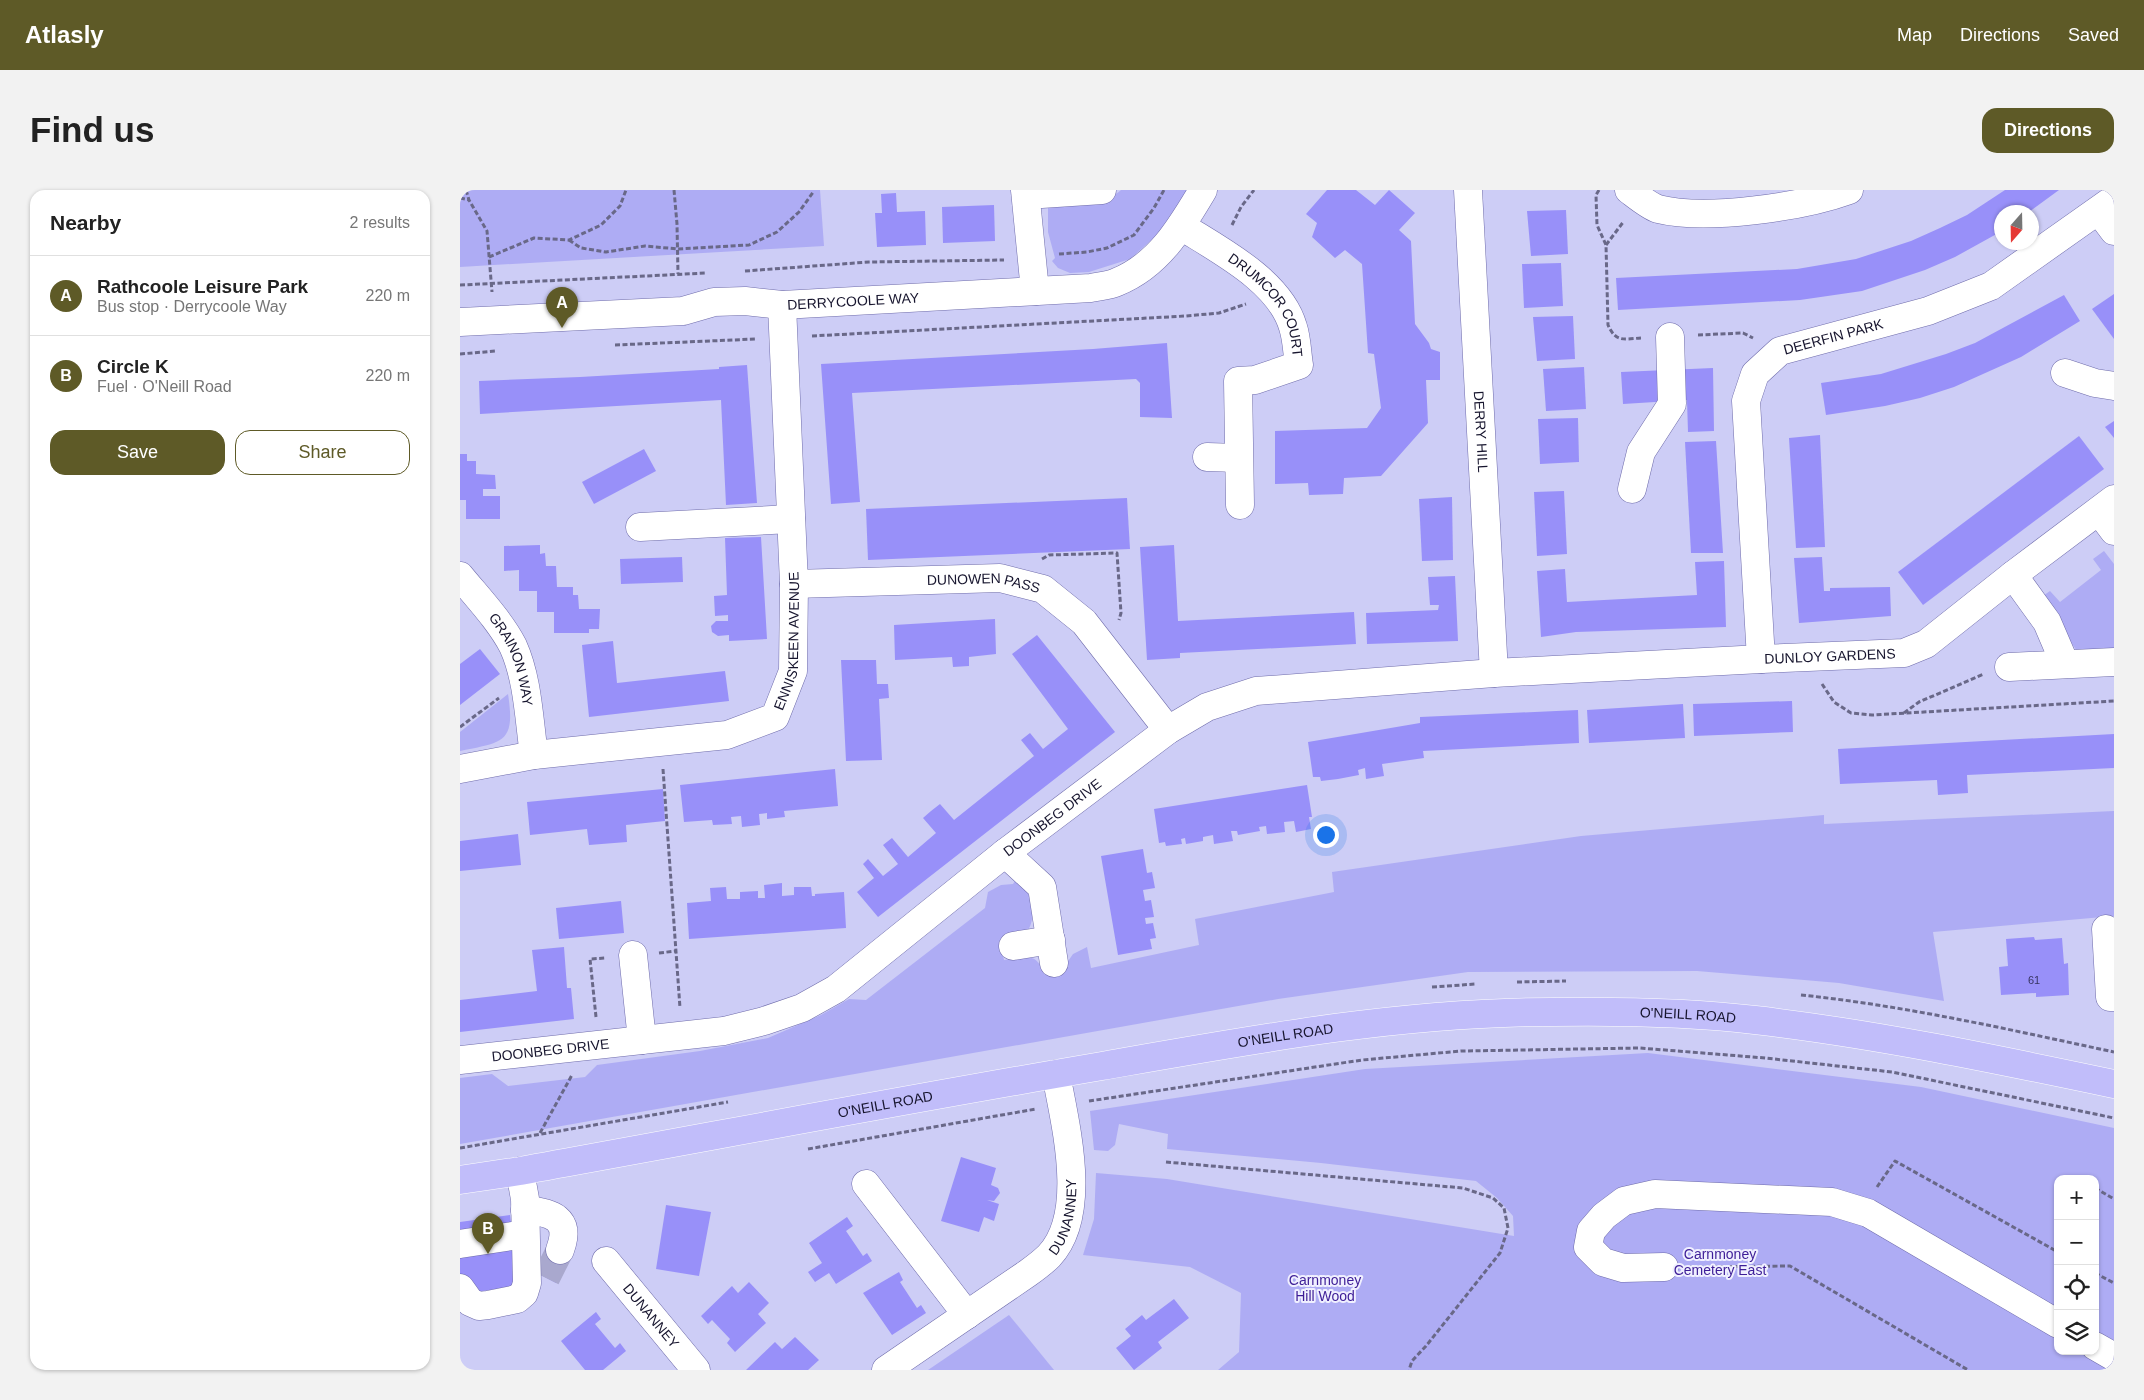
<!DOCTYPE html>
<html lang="en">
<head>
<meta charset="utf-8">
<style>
  body { margin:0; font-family:Arial,sans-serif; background:#f2f2f2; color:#222 }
  .controls { position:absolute; right:15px; bottom:15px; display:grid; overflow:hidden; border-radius:10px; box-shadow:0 1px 4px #0004 }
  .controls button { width:45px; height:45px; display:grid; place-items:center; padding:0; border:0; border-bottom:1px solid #e0e0e0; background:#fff; color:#222; font:25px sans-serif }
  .compass { position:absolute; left:1534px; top:15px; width:45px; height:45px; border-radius:50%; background:#fff; box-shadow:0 1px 4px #0004; rotate:200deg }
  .you { position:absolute; left:865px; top:644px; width:18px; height:18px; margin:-12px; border:4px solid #fff; border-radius:50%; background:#1a73e8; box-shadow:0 0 0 8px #1a73e833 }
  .badge { display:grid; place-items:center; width:32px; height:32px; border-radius:50%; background:#5e5a27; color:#fff; font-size:16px; font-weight:700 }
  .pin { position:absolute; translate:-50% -41px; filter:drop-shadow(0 1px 2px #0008) }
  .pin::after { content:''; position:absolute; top:26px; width:18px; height:15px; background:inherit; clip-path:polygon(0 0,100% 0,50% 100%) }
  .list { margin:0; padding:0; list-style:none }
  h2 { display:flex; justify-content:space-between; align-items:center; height:65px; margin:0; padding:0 20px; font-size:21px }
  h2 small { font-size:16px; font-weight:400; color:#767676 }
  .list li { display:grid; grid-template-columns:32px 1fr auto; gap:15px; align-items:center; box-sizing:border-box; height:80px; padding:0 20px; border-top:1px solid #e0e0e0 }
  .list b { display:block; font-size:19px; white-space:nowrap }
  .list p { margin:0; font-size:16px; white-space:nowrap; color:#767676 }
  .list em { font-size:16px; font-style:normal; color:#767676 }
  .actions { display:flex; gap:10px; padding:15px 20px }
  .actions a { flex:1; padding:11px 0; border:1px solid #5e5a27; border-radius:15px; text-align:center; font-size:18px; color:#5e5a27 }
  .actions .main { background:#5e5a27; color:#fff }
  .icon { flex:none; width:28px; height:28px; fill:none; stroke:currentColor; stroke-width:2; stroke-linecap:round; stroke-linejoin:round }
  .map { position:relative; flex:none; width:1654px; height:1180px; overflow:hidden; border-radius:15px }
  header { display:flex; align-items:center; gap:30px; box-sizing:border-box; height:70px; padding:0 25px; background:#5e5a27; color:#fff }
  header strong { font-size:24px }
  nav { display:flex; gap:28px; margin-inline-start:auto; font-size:18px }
  .intro { display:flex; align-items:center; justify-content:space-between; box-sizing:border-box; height:120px; padding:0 30px }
  h1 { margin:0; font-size:35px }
  .button { padding:12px 22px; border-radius:15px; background:#5e5a27; color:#fff; font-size:18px; font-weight:700 }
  main { display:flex; gap:30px; padding:0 30px }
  aside { flex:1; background:#fff; border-radius:15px; box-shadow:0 1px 4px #0004 }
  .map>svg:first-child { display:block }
  .green { fill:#aeacf4; fill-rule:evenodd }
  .building { fill:#9890f9 }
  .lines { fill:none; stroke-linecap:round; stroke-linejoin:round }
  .minor-tunnel { stroke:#a9a8ce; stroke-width:28; stroke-dasharray:28 14; stroke-linecap:butt }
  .minor-casing { stroke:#6f6cab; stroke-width:29 }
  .major-casing { stroke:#fff; stroke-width:29 }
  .path { stroke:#696888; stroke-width:3; stroke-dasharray:5 2.5; stroke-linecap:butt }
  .minor { stroke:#fff; stroke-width:28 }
  .major { stroke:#c1bdfa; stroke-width:28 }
  .labels { text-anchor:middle; stroke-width:4; stroke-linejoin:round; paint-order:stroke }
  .number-label { font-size:11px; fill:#373461 }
  .street-label { font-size:14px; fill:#17152e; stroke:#f0f0ff }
  .park-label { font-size:14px; fill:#3d1d97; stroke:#f0f0ff }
</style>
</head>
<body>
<header>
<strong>Atlasly</strong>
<nav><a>Map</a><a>Directions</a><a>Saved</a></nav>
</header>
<div class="intro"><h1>Find us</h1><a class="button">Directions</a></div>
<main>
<aside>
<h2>Nearby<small>2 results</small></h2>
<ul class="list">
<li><span class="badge">A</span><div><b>Rathcoole Leisure Park</b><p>Bus stop · Derrycoole Way</p></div><em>220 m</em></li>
<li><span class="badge">B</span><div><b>Circle K</b><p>Fuel · O'Neill Road</p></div><em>220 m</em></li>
</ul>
<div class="actions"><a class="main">Save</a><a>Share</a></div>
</aside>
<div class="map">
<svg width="1654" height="1180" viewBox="0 0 1654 1180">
  <rect width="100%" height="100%" fill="#cdcdf6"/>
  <g class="green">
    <path d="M0,0H360L364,56L0,77Z"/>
    <path d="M661,0H728L697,45L670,69L629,82L610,83L598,78L592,71L595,68L588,42V16C605,14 649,13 661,0Z"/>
    <path d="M1644,361L1654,374V463L1617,461L1580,408L1590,401L1600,412L1641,380L1633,369Z"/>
    <path d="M48,504C56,554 42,552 0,561V542Z"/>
    <path d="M1654,621V726L1473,742L1484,811L1379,793L1237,781L1008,782L818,809L0,954V888L32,884L48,896L125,887L137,875L240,861L308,848L361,825L389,809L406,810L525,718L528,702L541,695L553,694L555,691C558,693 563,695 565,698C573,709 577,737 563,744C557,748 547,748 540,749L544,770C565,768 576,760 585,785L600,783L613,764L627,757L631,778L739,755L735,729L874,702L872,682L1121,646L1364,625V634Z"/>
    <path d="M1188,863L1461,897L1654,938V1180H758L779,1162L781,1103L730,1077L623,1065L634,1029L636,983L707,989L1054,1046L1053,1026L1037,1008L1016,991L861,973L707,959L708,944L659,934L655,955L648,961L634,960L630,921L905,879ZM1598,989H1635V1161H1598Z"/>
    <path d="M549,1125L594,1180H468Z"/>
  </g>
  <g class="building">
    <path d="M867,0H896L915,15L929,0L955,23L939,40L951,51L955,134L969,153L971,159L980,162V190H966L968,233L921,286L884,288L883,304L849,305L848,293L815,294V241L907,238L921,218L914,164L908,163L902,74L885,60L875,68L852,47L857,33L846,24Z"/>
    <path d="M1545,0H1599L1569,22H1542V41L1495,67L1465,80L1402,101L1340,110L1158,120L1156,88L1337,79L1396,69L1451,51L1480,38L1507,25Z"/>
    <path d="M436,3L437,22L465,21L466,55L417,57L415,23H422L421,4Z"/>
    <path d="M534,15L535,51L483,53L482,17Z"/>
    <path d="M1106,20L1108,64L1071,66L1067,21Z"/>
    <path d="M1101,73L1103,116L1064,118L1062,74Z"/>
    <path d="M1654,104V149L1632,119Z"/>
    <path d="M1604,105L1620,131L1561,167L1494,197L1460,208L1425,216L1366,225L1361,193L1421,184L1486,164L1515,153Z"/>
    <path d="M1113,126L1115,169L1077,171L1073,127Z"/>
    <path d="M707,153L712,228L680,227V193L676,189L392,203L400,312L371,314L361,174L633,159Z"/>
    <path d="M287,175L297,313L266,315L261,210L20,224L19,191L120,187L259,179V177Z"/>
    <path d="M1124,177L1126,219L1086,221L1083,179Z"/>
    <path d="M1253,178L1254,241L1228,242L1227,210L1163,214L1161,182Z"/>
    <path d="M1118,228L1119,272L1080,274L1078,229Z"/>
    <path d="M1654,231V248L1645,237Z"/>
    <path d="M1360,245L1365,357L1336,358L1329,248Z"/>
    <path d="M1619,246L1644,279L1463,415L1438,382Z"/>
    <path d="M1256,251L1263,363H1231L1225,252Z"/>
    <path d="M184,259L196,281L134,314L122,292Z"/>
    <path d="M0,264H7V271H16V284L35,285L36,299H23V306H40V329H6V310H0Z"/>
    <path d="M1104,301L1107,364L1077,366L1074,302Z"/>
    <path d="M992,307L993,370L962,371L959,309Z"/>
    <path d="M667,308L670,359L408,370L406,319Z"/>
    <path d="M301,347L307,449L269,451V445L258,446L252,442L251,436L256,431H268V425L255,426L254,406L267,405L265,348Z"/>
    <path d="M80,355V364L85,363L86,376H96L97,397H113V405H118L119,419H140L139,439H129V443H94V422H77V401H59V380L44,381V356Z"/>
    <path d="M714,355L718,431L894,422L896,454L720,463V468L687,470L680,357Z"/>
    <path d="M222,367L223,392L161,394L160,369Z"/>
    <path d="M1362,367L1364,401H1370V398L1430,397L1431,426L1339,433L1334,368Z"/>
    <path d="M1264,371L1266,437L1116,442L1081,447L1077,381L1105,379L1107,412L1144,410L1237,405L1235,372Z"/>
    <path d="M995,386L998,451L907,454L906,423L978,420L979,415H970L968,387Z"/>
    <path d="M535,429L536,464L509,467V476L493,477L492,467L435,470L434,435Z"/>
    <path d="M577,445L655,542L418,727L397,702L414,688L403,674L408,669L423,686L438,674L423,655L432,648L448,667L476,643L463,628L471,621L480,614L494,630L574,566L561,550L570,543L583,559L608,539L552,464Z"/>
    <path d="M153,451L157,493L265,481L269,511L129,527L122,455Z"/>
    <path d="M20,459L40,484L0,515V474Z"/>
    <path d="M381,470H416L417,494H428L429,508L419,509L422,570L386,571Z"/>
    <path d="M1332,511L1333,542L1234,546L1233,514Z"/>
    <path d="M1223,514L1225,548L1129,553L1127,520Z"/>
    <path d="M1118,520L1119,553L963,561L964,568L922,574L924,586L906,589L905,578L898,580L899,585L878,589L861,591L860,587H853L848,552L960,533V527Z"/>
    <path d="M1654,544V578L1507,585L1508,603L1478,605L1477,590L1380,594L1378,559Z"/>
    <path d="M375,579L378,616L324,621L325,627L307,629V623L299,624L300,635L282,637L281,626L271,627L272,634L253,635L252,630L224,632L220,595Z"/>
    <path d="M847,595L852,627H849L851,639L836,642L834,631L824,632L825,642L807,644L806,636L799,637L800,641L778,645L777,641H771L773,651L754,654L753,645L743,647V651L726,654L725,648L721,649L722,654L706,656L705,652L699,653L694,619Z"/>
    <path d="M203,599L205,631L166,635L167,652L129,655L127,639L70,645L67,612Z"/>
    <path d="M58,644L61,675L0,681V651Z"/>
    <path d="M683,659L687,683L692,682L695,698L683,700L685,711L691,710L694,727L685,728L686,734L693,733L696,748L690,749L692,759L658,765L641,666Z"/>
    <path d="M322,693V706L334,705V697H351L352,706H355V704L384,702L386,738L229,749L227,713L251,711L250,698L266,697L267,709H280V702L298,701V708H305L304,695Z"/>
    <path d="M161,711L164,743L99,749L96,718Z"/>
    <path d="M1574,747L1575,750L1602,748L1604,774L1608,773L1609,805L1576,807V803L1541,805L1539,777L1548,776L1546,749Z"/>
    <path d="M104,757L107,798H111L114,829L0,842V810L77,801L72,760Z"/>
    <path d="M501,967L536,978L531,995L538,998L540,1003L534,1011L527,1010L539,1014L534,1031L524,1027L519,1042L481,1031Z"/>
    <path d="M206,1015L251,1022L239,1086L196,1079Z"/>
    <path d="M50,1025L60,1096L0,1104V1032Z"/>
    <path d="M387,1027L393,1036L386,1041L403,1066L407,1063L412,1071L376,1094L369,1083L355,1092L348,1082L362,1073L349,1053Z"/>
    <path d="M90,1055L109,1064L96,1093L77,1083Z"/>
    <path d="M439,1082L443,1090L440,1092L457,1118L461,1115L466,1123L432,1145L403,1103Z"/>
    <path d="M289,1092L309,1113L298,1124L306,1133L275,1162L267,1153L270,1149L252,1130L248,1134L241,1126L272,1096L278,1103Z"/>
    <path d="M714,1109L729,1128L698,1152L702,1158L674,1180L656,1158L671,1146L665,1139L682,1125L686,1130Z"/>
    <path d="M136,1122L141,1129L135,1134L155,1158L160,1153L166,1161L143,1180H125L101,1151Z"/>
    <path d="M335,1147L359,1170L348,1180H286L315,1152L322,1159Z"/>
  </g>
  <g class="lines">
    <path class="minor-tunnel" d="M86,1088L100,1060"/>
    <defs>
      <g id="minor">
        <path d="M565,0L575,101"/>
        <path id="s1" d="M1008,0L1034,483"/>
        <path d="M1169,0C1177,6 1189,16 1198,19C1246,31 1342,17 1389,0"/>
        <path d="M566,5L642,0"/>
        <path d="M1639,21L1654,41"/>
        <path id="s2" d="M721,36C759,60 820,91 833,137C837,149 837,163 839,175L795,190L778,191L780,315"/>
        <path id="s3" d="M0,132L223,121L254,112L285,111L322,115L631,98C639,96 649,96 657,92C699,75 721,37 743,0"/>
        <path d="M1605,183L1635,193L1654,196"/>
        <path d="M747,267L778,268"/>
        <path d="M1172,299L1181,262L1212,214L1210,147"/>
        <path d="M1639,321L1654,341"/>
        <path d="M180,337L331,329"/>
        <path d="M1553,385L1587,432L1605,474"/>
        <path id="s4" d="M0,386C18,408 40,431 53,456C68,489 69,530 74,565"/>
        <path id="s5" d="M334,394L540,388L583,399L624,432L708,540"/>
        <path id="s6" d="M1301,469L1286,211L1295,184L1320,161L1468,121L1531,96L1654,9"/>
        <path d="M1549,477L1654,472"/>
        <path id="s7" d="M0,579L74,565L267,545L315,527L333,481L334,394L322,115"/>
        <path d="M545,663L582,697L594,773"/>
        <path d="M1646,739L1650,807H1654"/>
        <path d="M553,756L591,750"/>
        <path d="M173,765L182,850"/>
        <path id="s8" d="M0,870L264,841L304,831L342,818L376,799L545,663L708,540L747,517L796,501L1034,483L1301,469L1444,463L1466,454L1553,385L1654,309"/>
        <path d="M406,994L507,1125"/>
        <path d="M65,1020C91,1022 112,1028 100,1060"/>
        <path d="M0,1054L65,1044"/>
        <path id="s9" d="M146,1071L236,1180"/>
        <path d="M1204,1077L1163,1078L1143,1072L1128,1057L1131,1041L1144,1026L1164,1011L1195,1004L1372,1012L1408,1023L1598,1134"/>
        <path d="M0,1098L10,1112L19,1116L28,1115L57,1109L64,1103L67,1093L65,1009L60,981"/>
        <path d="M1635,1156L1654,1167"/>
        <path id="s10" d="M426,1180L568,1083C575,1078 583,1072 589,1066C629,1024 605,934 596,884"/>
      </g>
      <g id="major">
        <path id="s11" d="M0,990L60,981C254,946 448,909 642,876C790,850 941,822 1092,822C1160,821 1228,822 1295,830C1416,844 1535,869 1654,894"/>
      </g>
    </defs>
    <use href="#minor" class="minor-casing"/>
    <use href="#major" class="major-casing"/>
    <g class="path">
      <path d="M6,0L9,10L27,41L32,102"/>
      <path d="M214,0L217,34L218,84"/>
      <path d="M1139,0L1136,5L1137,35L1146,55L1148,135C1156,153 1164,149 1181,148"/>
      <path d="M0,8L9,10"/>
      <path d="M772,35L781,17L794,0"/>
      <path d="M109,50L121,58L146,62L185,56L218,59L289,55L317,42L339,22L354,1"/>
      <path d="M1146,55L1164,31"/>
      <path d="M599,64L627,62L647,58L674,45L694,18L704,0"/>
      <path d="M29,67L74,48L109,50L141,35L160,16L166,0"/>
      <path d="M285,81L409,72L544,70"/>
      <path d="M0,95L247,83"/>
      <path d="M1238,145L1283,143L1293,148"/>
      <path d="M352,146L726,126L759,123L786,114"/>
      <path d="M155,155L296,149"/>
      <path d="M0,164L36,161"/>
      <path d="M582,369L589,365L657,363L661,423L659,430"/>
      <path d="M1362,494L1374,512L1391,523L1412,525L1654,511"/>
      <path d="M1444,523L1459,512L1524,484"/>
      <path d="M0,537L39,508"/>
      <path d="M203,579L220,818"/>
      <path d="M199,763L216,761"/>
      <path d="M1057,792L1106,791"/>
      <path d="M972,797L1016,794"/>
      <path d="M1341,805C1447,816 1551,840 1654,862"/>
      <path d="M136,827L130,769L146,768"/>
      <path d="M629,911L902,870L1001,861L1180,858L1305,868L1432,882L1654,928"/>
      <path d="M80,943L112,885"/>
      <path d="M0,958L268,912"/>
      <path d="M348,959L576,919"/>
      <path d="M706,972L1003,998L1033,1008L1044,1018L1048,1038L1040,1063L966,1156L952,1171L949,1180"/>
      <path d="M1417,997L1435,971L1598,1062"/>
      <path d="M1635,998L1654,1009"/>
      <path d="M1230,1077L1330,1076L1508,1180"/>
      <path d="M1635,1083L1654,1093"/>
    </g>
    <use href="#minor" class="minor"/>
    <use href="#major" class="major"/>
  </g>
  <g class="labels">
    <g class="number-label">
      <text x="1574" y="794">61</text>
    </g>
    <g class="street-label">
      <text dy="5" stroke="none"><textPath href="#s3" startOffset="395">DERRYCOOLE WAY</textPath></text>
      <text dy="5" stroke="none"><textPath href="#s2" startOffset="121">DRUMCOR COURT</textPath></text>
      <text dy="5" stroke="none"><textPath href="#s6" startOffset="376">DEERFIN PARK</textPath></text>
      <text dy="5" stroke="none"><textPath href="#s1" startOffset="242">DERRY HILL</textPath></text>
      <text dy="5" stroke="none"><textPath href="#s5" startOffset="190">DUNOWEN PASS</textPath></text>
      <text dy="5" stroke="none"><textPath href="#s7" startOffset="399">ENNISKEEN AVENUE</textPath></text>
      <text dy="5" stroke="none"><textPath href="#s8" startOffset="1479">DUNLOY GARDENS</textPath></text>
      <text dy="5" stroke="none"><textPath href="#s4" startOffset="100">GRAINON WAY</textPath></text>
      <text dy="5" stroke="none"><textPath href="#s8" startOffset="662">DOONBEG DRIVE</textPath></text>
      <text dy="5" stroke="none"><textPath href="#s11" startOffset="1242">O'NEILL ROAD</textPath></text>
      <text dy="5" stroke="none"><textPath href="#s11" startOffset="838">O'NEILL ROAD</textPath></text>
      <text dy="5" stroke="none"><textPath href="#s8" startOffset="91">DOONBEG DRIVE</textPath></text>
      <text dy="5" stroke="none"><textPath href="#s11" startOffset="432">O'NEILL ROAD</textPath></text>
      <text dy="5" stroke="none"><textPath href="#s10" startOffset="242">DUNANNEY</textPath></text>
      <text dy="5" stroke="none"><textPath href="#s9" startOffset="71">DUNANNEY</textPath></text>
    </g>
    <g class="park-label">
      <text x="1260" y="1069">Carnmoney<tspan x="1260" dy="16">Cemetery East</tspan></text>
      <text x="865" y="1095">Carnmoney<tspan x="865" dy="16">Hill Wood</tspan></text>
    </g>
  </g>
</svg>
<div class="controls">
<button>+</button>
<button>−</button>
<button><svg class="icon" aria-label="locate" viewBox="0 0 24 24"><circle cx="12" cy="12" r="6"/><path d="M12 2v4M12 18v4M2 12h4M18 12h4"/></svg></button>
<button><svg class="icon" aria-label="layers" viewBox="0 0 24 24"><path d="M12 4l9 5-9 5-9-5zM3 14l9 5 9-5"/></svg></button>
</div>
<svg class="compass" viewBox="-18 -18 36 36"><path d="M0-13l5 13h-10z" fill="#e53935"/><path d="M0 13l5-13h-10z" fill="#767676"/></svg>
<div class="you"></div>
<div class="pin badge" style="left:102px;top:138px">A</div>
<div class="pin badge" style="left:28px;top:1064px">B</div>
</div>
</main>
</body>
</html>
